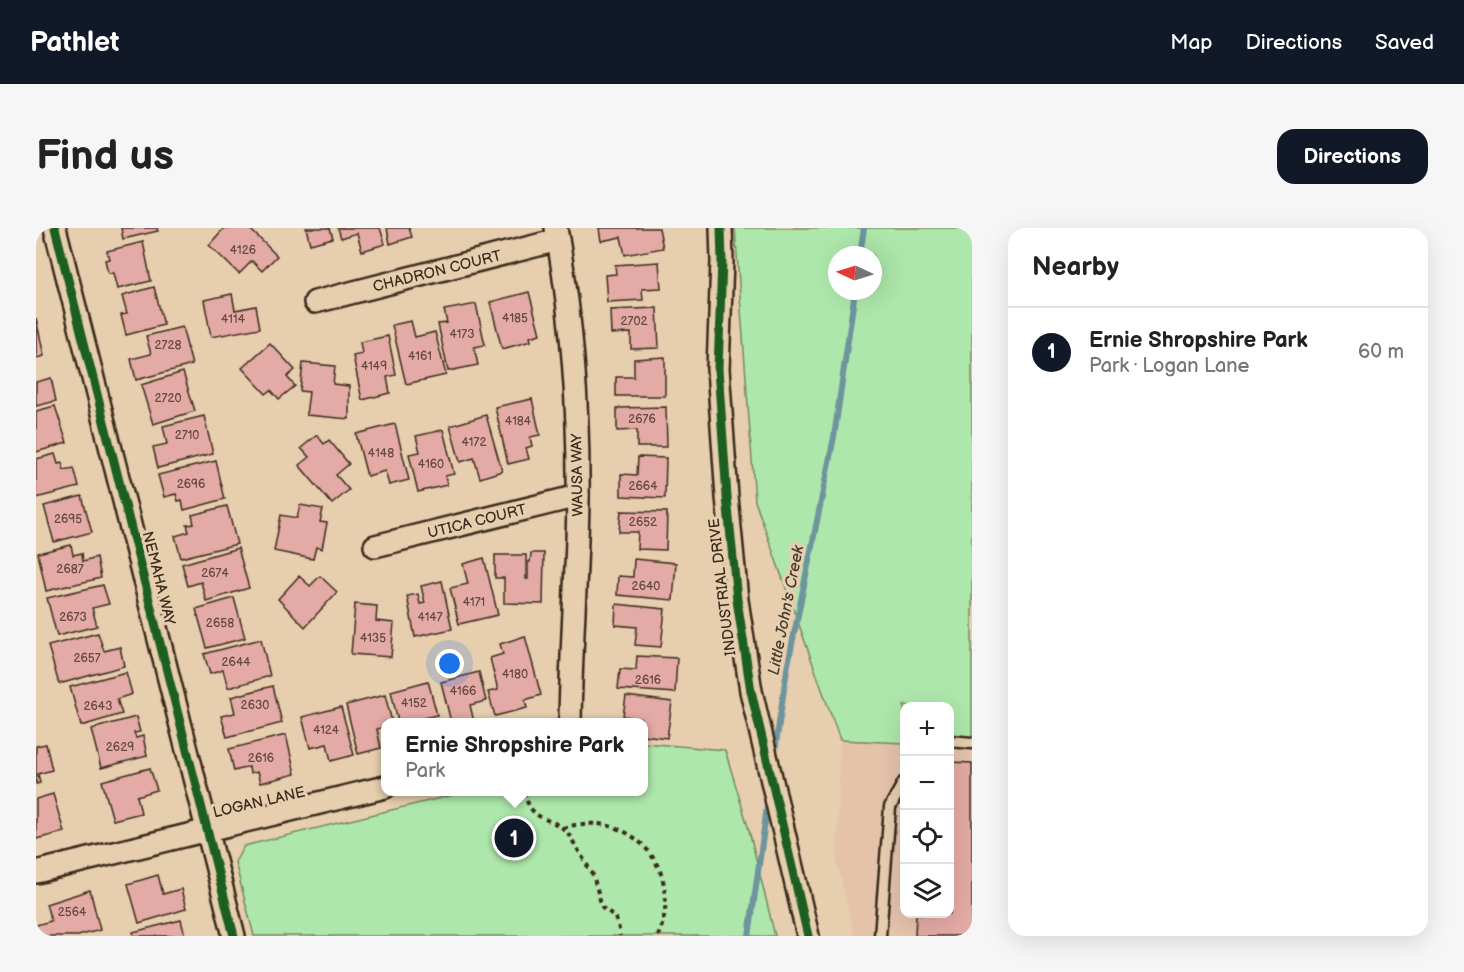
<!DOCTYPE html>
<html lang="en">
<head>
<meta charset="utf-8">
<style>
  body { margin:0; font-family:"Balsamiq Sans",sans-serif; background:#f6f6f6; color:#222 }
  .controls { position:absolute; right:18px; bottom:18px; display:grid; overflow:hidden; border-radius:12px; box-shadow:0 6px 24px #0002 }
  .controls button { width:54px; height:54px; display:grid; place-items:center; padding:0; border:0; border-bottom:2px solid #e0e0e0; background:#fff; color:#222; font:30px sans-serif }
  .compass { position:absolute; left:792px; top:18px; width:54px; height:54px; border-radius:50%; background:#fff; box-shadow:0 6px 24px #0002; rotate:274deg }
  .you { position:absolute; left:414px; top:436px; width:21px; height:21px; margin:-15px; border:4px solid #fff; border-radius:50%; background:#1a73e8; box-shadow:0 0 0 9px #1a73e833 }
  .badge { display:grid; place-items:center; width:39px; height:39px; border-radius:50%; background:#111827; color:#fff; font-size:20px; font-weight:700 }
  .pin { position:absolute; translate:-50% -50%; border:3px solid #fff; box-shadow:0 2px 6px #0006 }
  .popup { position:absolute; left:345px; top:490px; width:267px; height:78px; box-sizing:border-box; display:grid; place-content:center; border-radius:12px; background:#fff; filter:drop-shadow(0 2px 4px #0005); font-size:20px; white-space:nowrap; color:#767676 }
  .popup b { font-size:22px; color:#222 }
  .popup::after { content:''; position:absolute; left:50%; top:100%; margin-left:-12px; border:12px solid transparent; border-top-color:#fff }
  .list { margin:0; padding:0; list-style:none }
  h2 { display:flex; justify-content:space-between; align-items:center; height:78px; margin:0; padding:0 24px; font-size:26px }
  h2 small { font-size:20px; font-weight:400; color:#767676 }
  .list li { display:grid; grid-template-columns:39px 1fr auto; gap:18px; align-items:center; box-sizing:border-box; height:90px; padding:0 24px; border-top:2px solid #e0e0e0 }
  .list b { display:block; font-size:22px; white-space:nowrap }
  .list p { margin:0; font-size:20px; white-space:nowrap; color:#767676 }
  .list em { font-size:20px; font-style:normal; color:#767676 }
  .icon { flex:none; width:33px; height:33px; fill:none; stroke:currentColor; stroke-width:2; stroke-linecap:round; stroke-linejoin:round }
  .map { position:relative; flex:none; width:936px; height:708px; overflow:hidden; border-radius:18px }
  header { display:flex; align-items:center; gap:36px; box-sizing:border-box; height:84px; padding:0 30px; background:#111827; color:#fff }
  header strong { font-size:28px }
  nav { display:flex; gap:33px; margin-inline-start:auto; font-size:21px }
  .intro { display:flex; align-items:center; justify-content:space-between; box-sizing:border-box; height:144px; padding:0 36px }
  h1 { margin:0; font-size:42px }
  .button { padding:15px 27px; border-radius:18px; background:#111827; color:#fff; font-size:21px; font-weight:700 }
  main { display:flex; gap:36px; padding:0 36px }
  aside { flex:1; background:#fff; border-radius:18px; box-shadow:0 6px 24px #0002 }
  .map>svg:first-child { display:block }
  .built { fill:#e5c3ab }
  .green { fill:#ade7ab; stroke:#748864; stroke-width:1.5; fill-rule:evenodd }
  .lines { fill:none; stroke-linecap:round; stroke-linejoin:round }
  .stream { stroke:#6e949d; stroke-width:6 }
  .building { fill:#e4aaa5; stroke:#3b2a1e; stroke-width:1.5 }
  .lane-casing { stroke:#3b2a1e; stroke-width:15 }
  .street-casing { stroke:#3b2a1e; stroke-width:26 }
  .path { stroke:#3b2a1e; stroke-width:4; stroke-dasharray:4.5 4.5; stroke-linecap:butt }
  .lane { stroke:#e6ceae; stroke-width:10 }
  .street { stroke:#e6ceae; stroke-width:21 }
  .cycleway-casing { stroke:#e6ceae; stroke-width:13 }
  .cycleway { stroke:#1b5e20; stroke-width:9 }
  .labels { text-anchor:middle; stroke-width:6; stroke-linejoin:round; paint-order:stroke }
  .number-label { font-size:12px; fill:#654a40 }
  .street-label { font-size:15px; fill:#3b2a1e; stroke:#e6ceae }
  .water-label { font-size:16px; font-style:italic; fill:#443c33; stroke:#e6ceae }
</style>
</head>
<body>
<header>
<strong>Pathlet</strong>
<nav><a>Map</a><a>Directions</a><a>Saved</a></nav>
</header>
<div class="intro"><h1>Find us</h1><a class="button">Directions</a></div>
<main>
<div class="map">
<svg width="936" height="708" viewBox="0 0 936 708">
  <rect width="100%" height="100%" fill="#e6ceae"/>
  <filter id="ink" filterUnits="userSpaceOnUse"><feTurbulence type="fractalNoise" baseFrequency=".0167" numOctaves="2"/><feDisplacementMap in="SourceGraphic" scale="12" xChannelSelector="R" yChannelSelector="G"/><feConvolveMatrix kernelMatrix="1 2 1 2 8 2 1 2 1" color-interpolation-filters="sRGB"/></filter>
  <g filter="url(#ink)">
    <path class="built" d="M804,512L868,515V686H914V517L936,518V708H819L801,634Z"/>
    <g class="green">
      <path d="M699,0H936V518L914,517V478H868V515L804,512L719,273ZM801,27H837V63H801Z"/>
      <path d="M607,515L689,522L713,602L739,708H218L199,634L208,618L429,564H607Z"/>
    </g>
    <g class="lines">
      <g class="stream">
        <path d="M824,27L828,0"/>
        <path d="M738,529L751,441L798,209L819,63"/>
        <path d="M713,708L732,572"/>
      </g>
    </g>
    <g class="building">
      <path d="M85,0H121L122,3L87,11Z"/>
      <path d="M188,0H213L241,28L226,43L216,33L203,46L173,17Z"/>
      <path d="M270,0H294L297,10L274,16Z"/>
      <path d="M302,0H344L349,16L326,23L321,5L305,10Z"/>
      <path d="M351,0H373L376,9L354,16Z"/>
      <path d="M563,0H623L627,20L589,27L585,9L565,13Z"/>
      <path d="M107,14L115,53L81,61L77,45H72L69,32L73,31L71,23Z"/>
      <path d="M623,34L625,60L606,61L607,72L571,74L569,47L580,46L579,37Z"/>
      <path d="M118,59L128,97L90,107L85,87L91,86L86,68Z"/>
      <path d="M493,64L504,106L494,109L495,113L466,121L454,74Z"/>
      <path d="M196,66L199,82L220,78L224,100L175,109L168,72Z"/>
      <path d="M440,76L449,117L438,119L442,137L412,143L402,96L411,95L408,82Z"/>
      <path d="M621,80L623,120L595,121V105L575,106L574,82Z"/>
      <path d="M0,90L8,128L0,130Z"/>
      <path d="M375,93L379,109L399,104L410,147L370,156L356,97Z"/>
      <path d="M146,99L156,137L100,152L95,131L115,126L110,108Z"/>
      <path d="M352,108L360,147L351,149L354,165L326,172L317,128L326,126L324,114Z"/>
      <path d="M234,115L259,142L251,149L259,158L243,171L235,162L230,166L206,140Z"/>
      <path d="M629,129V168H580V149H598V131Z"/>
      <path d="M267,135L299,138L297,156L313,158V191L270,187L273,164L264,163Z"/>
      <path d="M147,144L159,183L117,196L105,157Z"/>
      <path d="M15,150L20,173L0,178V154Z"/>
      <path d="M496,171L504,207L494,209L496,218L490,220L493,231L472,236L459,179Z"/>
      <path d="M19,178L31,215L0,224V183Z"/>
      <path d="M630,179L631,219H601V202L581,203V180Z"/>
      <path d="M450,187L466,243L444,250L438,230L424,234L414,198Z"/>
      <path d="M168,188L177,226L122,240L117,219L131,216L127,198Z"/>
      <path d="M359,196L373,252L353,257L349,243L331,248L320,206Z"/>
      <path d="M407,202L418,246L409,248L411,257L382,264L373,226L384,224L380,208Z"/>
      <path d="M281,207L288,216L293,212L313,236L300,247L313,262L296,276L263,237L273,229L265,220Z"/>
      <path d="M19,226L22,236L26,235L28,242L38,240L43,259L0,270V231Z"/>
      <path d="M602,229L630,230L629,270L585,268V246L601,247Z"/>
      <path d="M180,233L189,271L148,282L146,272L142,273L140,266L128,269L122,247Z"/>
      <path d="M46,268L56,304L18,314L8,278Z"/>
      <path d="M264,277L287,281L284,294L291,295L286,321L280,319L277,331L238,323L245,287L261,290Z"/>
      <path d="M191,278L201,316L145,330L139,308L153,304L151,297L158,296L156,287Z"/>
      <path d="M585,283L631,284L630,322L601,321L602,304H583Z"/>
      <path d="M35,317L37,327L46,325L47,333L61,329L65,350L10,363L2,325Z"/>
      <path d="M202,320L213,360L170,373L165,354L152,358L146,336Z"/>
      <path d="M495,325H508L507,376L468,375V350H459V327H490V351H492V334H494Z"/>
      <path d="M448,330L462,387L423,396L414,360L432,356L427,336Z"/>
      <path d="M598,331L640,335L637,372L581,367L582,348L597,349Z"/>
      <path d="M263,348L274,358L284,348L301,364L269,399L242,371Z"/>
      <path d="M406,353L416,401L379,409L371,368L382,366L384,376L389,375L385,358Z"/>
      <path d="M67,357L73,376L56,380L61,398L21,408L11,370Z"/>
      <path d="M198,370L209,410L171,420L160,381Z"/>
      <path d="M319,376L341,378L340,393L358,395L355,429L315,426Z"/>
      <path d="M580,376L629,381L625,419L599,417L601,399L579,397Z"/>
      <path d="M62,405L68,423L84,419L88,438L23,456L12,418Z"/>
      <path d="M489,408L505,467L489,472L491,480L459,488L452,464L462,462L454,430L467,426L464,416Z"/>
      <path d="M225,411L234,448L192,460L187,442L174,446L168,426Z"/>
      <path d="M601,428L641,430L639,465L582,461L584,441L600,442Z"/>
      <path d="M90,444L96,466L81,471L86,486L45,498L34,459Z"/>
      <path d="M443,444L450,473L434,477L438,494H415L405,454Z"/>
      <path d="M392,453L401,487L387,490L388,494H362L355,463Z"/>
      <path d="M237,458L246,495L191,509L185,488L199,485L195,469Z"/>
      <path d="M349,467L356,494H349V499L341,501L345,520L322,526L310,477Z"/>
      <path d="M590,468L636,474L631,510L607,507L605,491L587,488Z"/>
      <path d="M305,479L318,527L295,533L291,516L274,520L266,489Z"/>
      <path d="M100,489L104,504L98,505L100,510L107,508L111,528L65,540L55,501Z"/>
      <path d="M250,507L259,546L224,555L221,544L214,546L213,539L198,543L193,521Z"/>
      <path d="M10,516L16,542L2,546L4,555L0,556V518Z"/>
      <path d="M914,534L936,535V708H879L880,686H914Z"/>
      <path d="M114,540L121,562L101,568L105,585L77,592L66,553Z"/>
      <path d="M17,566L28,604L0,611V571Z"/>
      <path d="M122,647L127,666L145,661L150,681L103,695L92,656Z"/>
      <path d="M54,662L64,702L42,708H3L0,697L15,693L10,676Z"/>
      <path d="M145,692L149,708H98L97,704Z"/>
    </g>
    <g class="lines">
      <defs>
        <g id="lane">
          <path d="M914,513L936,515"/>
          <path d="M844,708L854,579L868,554"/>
        </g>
        <g id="street">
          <path d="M19,0L198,708"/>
          <path d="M520,0C536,89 543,182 542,272C541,346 535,420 534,494"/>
          <path d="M685,0L686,33L682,141L691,269L701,372L715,463L772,708"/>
          <path d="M279,74L522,12"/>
          <path d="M339,318L542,268"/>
          <path d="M0,644L349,559"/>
        </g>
      </defs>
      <use href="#lane" class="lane-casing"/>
      <use href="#street" class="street-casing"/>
      <g class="path">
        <path d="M488,564C497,598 514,586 532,605L557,647L566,679L578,688L582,696L584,708"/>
        <path d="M527,600C596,578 650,643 622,708"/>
      </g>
      <use href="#lane" class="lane"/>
      <use href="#street" class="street"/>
      <defs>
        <g id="cycleway">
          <path d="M19,0L198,708"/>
          <path d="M685,0L686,33L682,141L691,269L701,372L715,463L772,708"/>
        </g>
      </defs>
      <use href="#cycleway" class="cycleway-casing"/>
      <use href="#cycleway" class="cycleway"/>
    </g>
  </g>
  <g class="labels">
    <g class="number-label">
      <text x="207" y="26">4126</text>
      <text x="479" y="94">4185</text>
      <text x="197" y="95">4114</text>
      <text x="598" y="97">2702</text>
      <text x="426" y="110">4173</text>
      <text x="132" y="121">2728</text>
      <text x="384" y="132">4161</text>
      <text x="338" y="142">4149</text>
      <text x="132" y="174">2720</text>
      <text x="606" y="195">2676</text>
      <text x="482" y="197">4184</text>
      <text x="151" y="211">2710</text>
      <text x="438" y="218">4172</text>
      <text x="345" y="229">4148</text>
      <text x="395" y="240">4160</text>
      <text x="155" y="260">2696</text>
      <text x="607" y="262">2664</text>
      <text x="32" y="295">2695</text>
      <text x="607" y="298">2652</text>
      <text x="34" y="345">2687</text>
      <text x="179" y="349">2674</text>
      <text x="610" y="362">2640</text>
      <text x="438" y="378">4171</text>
      <text x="37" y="393">2673</text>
      <text x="394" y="393">4147</text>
      <text x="184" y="399">2658</text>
      <text x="337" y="414">4135</text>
      <text x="51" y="434">2657</text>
      <text x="200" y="438">2644</text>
      <text x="479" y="450">4180</text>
      <text x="612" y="456">2616</text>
      <text x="427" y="467">4166</text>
      <text x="378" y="479">4152</text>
      <text x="219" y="481">2630</text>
      <text x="62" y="482">2643</text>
      <text x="290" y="506">4124</text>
      <text x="84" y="523">2629</text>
      <text x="225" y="534">2616</text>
      <text x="36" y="688">2564</text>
    </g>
    <g class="street-label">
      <text transform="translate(401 43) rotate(-14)" y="5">CHADRON COURT</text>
      <text transform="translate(541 247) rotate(-91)" y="5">WAUSA WAY</text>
      <text transform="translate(441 293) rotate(-14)" y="5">UTICA COURT</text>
      <text transform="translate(123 350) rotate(76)" y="5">NEMAHA WAY</text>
      <text transform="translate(686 359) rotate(-97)" y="5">INDUSTRIAL DRIVE</text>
      <text transform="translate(223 574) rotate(-13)" y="5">LOGAN LANE</text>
    </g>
    <g class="water-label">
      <text transform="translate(749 382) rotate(-79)" y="6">Little John's Creek</text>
    </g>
  </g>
</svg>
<div class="controls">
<button>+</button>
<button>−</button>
<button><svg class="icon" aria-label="locate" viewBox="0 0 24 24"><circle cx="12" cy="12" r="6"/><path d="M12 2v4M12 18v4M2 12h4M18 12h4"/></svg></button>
<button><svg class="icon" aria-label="layers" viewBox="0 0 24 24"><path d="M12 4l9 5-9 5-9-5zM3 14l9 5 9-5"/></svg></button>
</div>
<svg class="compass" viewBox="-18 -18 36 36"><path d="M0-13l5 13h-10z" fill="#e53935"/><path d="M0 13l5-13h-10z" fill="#767676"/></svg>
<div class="you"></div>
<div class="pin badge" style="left:478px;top:610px">1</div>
<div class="popup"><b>Ernie Shropshire Park</b>Park</div>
</div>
<aside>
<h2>Nearby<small></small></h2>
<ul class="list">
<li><span class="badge">1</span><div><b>Ernie Shropshire Park</b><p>Park · Logan Lane</p></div><em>60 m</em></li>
</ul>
</aside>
</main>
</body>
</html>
